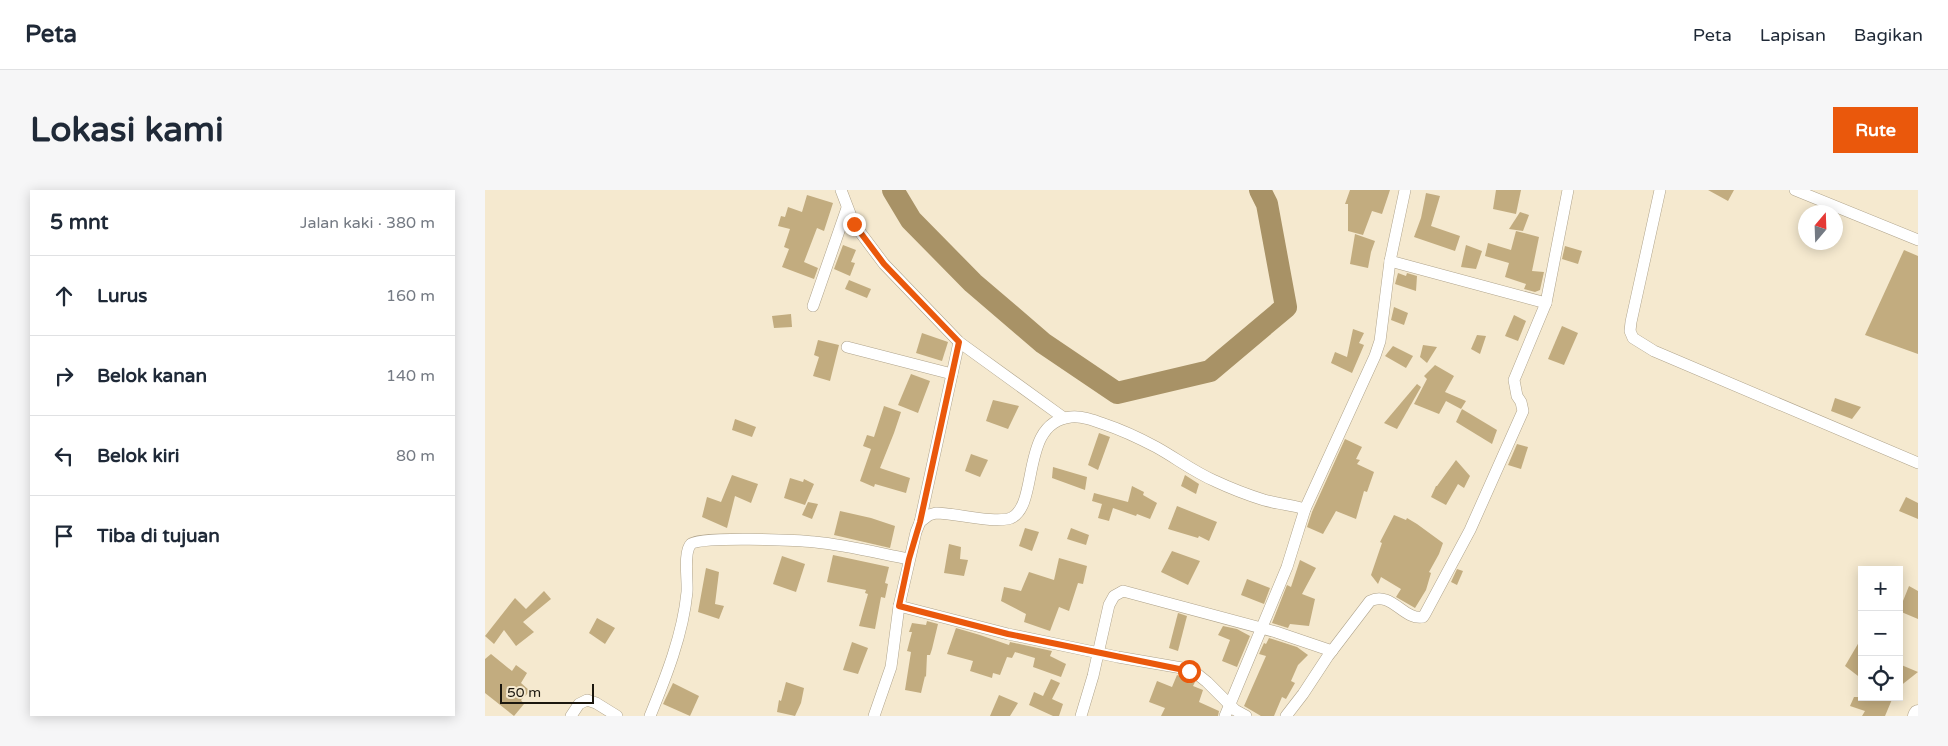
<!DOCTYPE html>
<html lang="id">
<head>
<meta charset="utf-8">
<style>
  body { margin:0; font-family:"Varela Round",sans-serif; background:#f6f6f7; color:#1f2937 }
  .controls { position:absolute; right:15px; bottom:15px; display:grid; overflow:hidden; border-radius:0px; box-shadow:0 2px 12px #0003 }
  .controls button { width:45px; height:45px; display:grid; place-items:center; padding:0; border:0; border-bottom:1px solid #e0e1e3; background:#fff; color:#1f2937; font:25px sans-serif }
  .compass { position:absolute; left:1313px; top:15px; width:45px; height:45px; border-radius:50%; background:#fff; box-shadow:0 2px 12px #0003; rotate:19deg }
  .scale { position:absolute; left:15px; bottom:12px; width:94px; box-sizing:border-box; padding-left:5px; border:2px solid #1b170e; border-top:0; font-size:14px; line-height:18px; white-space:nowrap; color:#1b170e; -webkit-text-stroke:4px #f5e9cf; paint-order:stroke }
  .stop { position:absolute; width:15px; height:15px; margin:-11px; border:4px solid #ea580c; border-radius:50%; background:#fff }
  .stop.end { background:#ea580c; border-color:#fff; box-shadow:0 1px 5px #0008 }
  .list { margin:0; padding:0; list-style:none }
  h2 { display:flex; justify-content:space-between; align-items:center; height:65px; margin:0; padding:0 20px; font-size:21px }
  h2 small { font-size:16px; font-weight:400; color:#747a83 }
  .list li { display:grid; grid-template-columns:32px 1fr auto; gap:15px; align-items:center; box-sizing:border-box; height:80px; padding:0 20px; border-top:1px solid #e0e1e3 }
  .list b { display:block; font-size:19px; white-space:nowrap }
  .list em { font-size:16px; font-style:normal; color:#747a83 }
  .icon { flex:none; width:28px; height:28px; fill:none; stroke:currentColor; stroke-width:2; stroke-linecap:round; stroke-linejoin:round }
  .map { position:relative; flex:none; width:1433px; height:526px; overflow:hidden; border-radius:0px }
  header { display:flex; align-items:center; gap:30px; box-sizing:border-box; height:70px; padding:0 25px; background:#fff; border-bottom:1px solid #e0e1e3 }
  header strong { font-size:24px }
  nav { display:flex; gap:28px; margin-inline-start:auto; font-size:18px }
  .intro { display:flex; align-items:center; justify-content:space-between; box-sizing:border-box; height:120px; padding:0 30px }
  h1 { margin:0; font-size:35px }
  .button { padding:12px 22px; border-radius:0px; background:#ea580c; color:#fff; font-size:18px; font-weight:700 }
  main { display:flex; gap:30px; padding:0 30px }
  aside { flex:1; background:#fff; border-radius:0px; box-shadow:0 2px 12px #0003 }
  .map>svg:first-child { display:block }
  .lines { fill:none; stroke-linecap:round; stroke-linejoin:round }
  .river { stroke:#a89266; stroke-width:22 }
  .building { fill:#c2ac7f }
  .street-casing { stroke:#afa38b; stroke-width:12 }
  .primary-casing { stroke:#afa38b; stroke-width:19 }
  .street { stroke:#fff; stroke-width:11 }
  .primary { stroke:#fff; stroke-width:18 }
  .route { stroke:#ea580c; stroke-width:6 }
</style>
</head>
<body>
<header>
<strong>Peta</strong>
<nav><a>Peta</a><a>Lapisan</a><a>Bagikan</a></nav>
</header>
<div class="intro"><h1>Lokasi kami</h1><a class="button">Rute</a></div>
<main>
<aside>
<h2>5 mnt<small>Jalan kaki · 380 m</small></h2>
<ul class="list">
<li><svg class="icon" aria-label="ahead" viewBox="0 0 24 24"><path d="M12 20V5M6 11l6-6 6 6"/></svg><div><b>Lurus</b></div><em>160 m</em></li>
<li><svg class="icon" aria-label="right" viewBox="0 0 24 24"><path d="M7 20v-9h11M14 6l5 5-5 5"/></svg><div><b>Belok kanan</b></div><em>140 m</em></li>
<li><svg class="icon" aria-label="left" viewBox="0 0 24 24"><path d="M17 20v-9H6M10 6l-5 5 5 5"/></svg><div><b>Belok kiri</b></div><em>80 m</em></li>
<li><svg class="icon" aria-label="arrive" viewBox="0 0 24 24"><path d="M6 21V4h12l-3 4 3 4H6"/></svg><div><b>Tiba di tujuan</b></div></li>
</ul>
</aside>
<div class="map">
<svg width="1433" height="526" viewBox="0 0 1433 526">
  <rect width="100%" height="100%" fill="#f5e9cf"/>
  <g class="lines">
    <path class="river" d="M408,0L426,30L488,93L558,153L632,203L725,181L801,117L782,14L775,0"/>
  </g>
  <g class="building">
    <path d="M865,0H905L897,24L887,21L878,45L863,41V14H860Z"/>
    <path d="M1011,0H1036L1031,24L1008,19Z"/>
    <path d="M1223,0H1249L1243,11Z"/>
    <path d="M941,3L955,6L946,36L975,46L970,61L929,47L936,28Z"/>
    <path d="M322,5L348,13L339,41L332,38L319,72L333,78L329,89L297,77L304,59L299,57L305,39L293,36L296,26L300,27L303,17L317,22Z"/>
    <path d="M1035,22L1044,25L1038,41L1024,39Z"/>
    <path d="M1031,41L1054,47L1047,81L1059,82L1055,100L1050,102L1039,99L1041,94L1020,87L1024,73L1000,66L1003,53L1026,60Z"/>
    <path d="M870,44L890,51L886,62L883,78L865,74Z"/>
    <path d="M358,55L371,60L366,72L370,73L365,86L349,79Z"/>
    <path d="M981,55L997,61L991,79L976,77Z"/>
    <path d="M1080,56L1097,61L1093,74L1077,69Z"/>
    <path d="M1419,60L1433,66V164L1380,145Z"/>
    <path d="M913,83L921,86L922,83L932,86L931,101L910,94Z"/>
    <path d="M364,90L386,99L382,108L360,99Z"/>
    <path d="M909,117L923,123L919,135L906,130Z"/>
    <path d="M306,124L307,137L289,138L287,126Z"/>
    <path d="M1029,125L1041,131L1033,151L1020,146Z"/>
    <path d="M1077,136L1093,143L1079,175L1063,169Z"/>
    <path d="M868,139L879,143L874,153L879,155L867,183L846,173L850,162L862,167Z"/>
    <path d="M437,143L463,152L457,171L431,163Z"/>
    <path d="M992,145L1001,146L995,164L986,159Z"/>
    <path d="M333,150L354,155L345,191L328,186L334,167L329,165Z"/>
    <path d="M938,155L952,157L942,173L935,167Z"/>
    <path d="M908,156L928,166L921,178L900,166Z"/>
    <path d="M950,175L969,186L960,202L981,211L976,219L961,211L954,224L929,214L942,189L939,186Z"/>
    <path d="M426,184L445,191L433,223L413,215Z"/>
    <path d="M932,194L936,197L912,239L899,233Z"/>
    <path d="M1350,208L1376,217L1367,229L1346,221Z"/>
    <path d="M508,210L534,216L523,239L501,231Z"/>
    <path d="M399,216L416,222L409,243L395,278L425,288L421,303L390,294L389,297L375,291L386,259L378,256L382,245L389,247Z"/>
    <path d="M977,219L1012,240L1007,254L971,232Z"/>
    <path d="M250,229L271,237L267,247L247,240Z"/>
    <path d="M614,243L625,247L613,280L603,275Z"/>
    <path d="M860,249L877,257L871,269L875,270L872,274L889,282L882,302L879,301L871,329L851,321L838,344L822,337L827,322Z"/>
    <path d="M1032,254L1043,257L1036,279L1023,275Z"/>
    <path d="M486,264L503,270L495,287L480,281Z"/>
    <path d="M971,270L985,286L979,298L973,294L961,315L946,307L951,296H952Z"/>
    <path d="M568,277L602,287L600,300L567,288Z"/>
    <path d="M247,285L273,294L266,313L250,306L242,338L217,327L222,307L236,312Z"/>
    <path d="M700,285L714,294L711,304L696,296Z"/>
    <path d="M305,288L318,292L319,289L329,294L320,315L299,308Z"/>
    <path d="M647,296L659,302L658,305L672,313L665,329L652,324L651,326L628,318L624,331L613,328L617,314L607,311L609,303L643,312Z"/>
    <path d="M1421,307L1433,313V329L1414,321Z"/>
    <path d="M323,312L333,314L327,329L317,325Z"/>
    <path d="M692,316L732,332L724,351L714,346L713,348L683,339Z"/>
    <path d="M355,321L386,328L410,336L405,358L349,345Z"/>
    <path d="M909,325L921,330L922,328L932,334L958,353L954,364L944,382L946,383L941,400L930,418L911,407L916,399L896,387L893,394L886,385L897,353L895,352Z"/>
    <path d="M540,338L554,342L547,361L534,356Z"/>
    <path d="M586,338L604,345L601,355L582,349Z"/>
    <path d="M464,354L476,357L475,369L483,370L479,386L459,383Z"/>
    <path d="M687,361L715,371L703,395L676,382Z"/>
    <path d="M348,365L404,377L400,393L403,394L400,408L396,407L390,439L374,436L383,404L380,403L381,400L342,392Z"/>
    <path d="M297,366L320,374L311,402L288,394Z"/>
    <path d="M574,368L602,376L598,394L593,393L584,421L574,417L565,441L539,432L541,424L516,411L519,397L536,401L544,382L569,390Z"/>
    <path d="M815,370L831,378L817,404L830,409L824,436L805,434L803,438L787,433L802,395L806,397Z"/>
    <path d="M221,378L234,382L230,414L239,416L234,429L213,422Z"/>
    <path d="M972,379L978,381L972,395L966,392Z"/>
    <path d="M762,389L785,398L779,414L756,405Z"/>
    <path d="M1424,396L1433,401V429L1414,421Z"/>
    <path d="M59,401L66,409L38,432L49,442L31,456L19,440L9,454L0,446L30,408L41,419Z"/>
    <path d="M693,423L702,426L693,461L684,458Z"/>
    <path d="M112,428L130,438L120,454L104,443Z"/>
    <path d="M442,431L453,434L447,459L445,465H442L441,487L440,486L436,503L420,500L426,462L422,461L427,442H424L427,433L441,435Z"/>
    <path d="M738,436L752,439L765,446L752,477L737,471L745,450L733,445Z"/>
    <path d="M471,438L495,445L524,455L525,452L567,461L565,466L581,474L576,487L548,477L550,468L530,462L527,468L522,467L515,485L508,483L507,488L485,481L488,471L462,464Z"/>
    <path d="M1377,447V489L1360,476Z"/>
    <path d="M784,448L812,457L823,465L813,475L806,491L810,493L801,509L797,507L789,526H776L759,516L781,466L774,464L779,453L781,454Z"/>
    <path d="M367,452L383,458L373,484L358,480Z"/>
    <path d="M6,464L27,481L31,475L42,483L36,493L45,501L36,510L39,514L29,526L0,503V469Z"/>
    <path d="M1414,474L1433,482L1414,497Z"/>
    <path d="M692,485L708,491L710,492L708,496L718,500L714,512L734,521L733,526H676L680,518L664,512L672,491L687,497Z"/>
    <path d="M566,489L575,493L567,509L578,514L574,526H568L544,515L549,502L558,506Z"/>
    <path d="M301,492L319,498L316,513L310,526L292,522L294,510L296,511Z"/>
    <path d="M188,493L214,506L205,526L178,514Z"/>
    <path d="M514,505L533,513L525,526H505Z"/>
    <path d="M1369,507H1408L1400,526H1377L1380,521L1365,516Z"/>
  </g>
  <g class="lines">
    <defs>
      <g id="street">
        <path d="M356,0L369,34L399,74L474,152L579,228"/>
        <path d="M1175,0L1146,132L1145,141L1148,148L1169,161L1433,273"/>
        <path d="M1310,0L1433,50"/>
        <path d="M905,71L1061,113L1083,0"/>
        <path d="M328,116L362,18"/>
        <path d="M362,157L467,184"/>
        <path d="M435,332L474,152"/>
        <path d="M414,416L523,444L633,467L697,478L712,484L722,492L750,520L761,526"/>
        <path d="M86,526L94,514L102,510L111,513L132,526"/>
        <path d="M165,526C181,487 198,444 202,402C203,391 198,362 206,354C212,346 314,350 330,352C361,355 393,363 424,369"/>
        <path d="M389,526L406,477L414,416L431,342L435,332L444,325L451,323C470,323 510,334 526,328C555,315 534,232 586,227C597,226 608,230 619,234C637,240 654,248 671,257C691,268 709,282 730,291C745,298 763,305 779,310C793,314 807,315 820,319L890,166L895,151L905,71L920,0"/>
        <path d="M596,526L608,486L624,415L629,406L638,401L791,442L847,461"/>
        <path d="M740,526L802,377L820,319"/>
        <path d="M801,526L818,504L843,466L885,411C906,400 919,431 938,427L940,424L985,340L1038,221L1036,212L1032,206L1029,190L1061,113"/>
      </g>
      <path id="primary" d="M1432,526L1433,524"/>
    </defs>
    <use href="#street" class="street-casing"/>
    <use href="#primary" class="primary-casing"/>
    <use href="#street" class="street"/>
    <use href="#primary" class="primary"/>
  </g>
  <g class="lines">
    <path class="route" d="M369,34L399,74L474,152L435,332L424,369L414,416L523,444L704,481"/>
  </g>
</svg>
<div class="controls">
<button>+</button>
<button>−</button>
<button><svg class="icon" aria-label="locate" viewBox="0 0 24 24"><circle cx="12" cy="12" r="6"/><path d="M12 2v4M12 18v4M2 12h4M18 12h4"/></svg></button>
</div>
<svg class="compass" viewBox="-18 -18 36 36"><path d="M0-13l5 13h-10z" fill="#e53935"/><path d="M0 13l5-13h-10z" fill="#747a83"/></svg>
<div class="scale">50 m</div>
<div class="stop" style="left:704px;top:481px"></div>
<div class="stop end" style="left:369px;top:34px"></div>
</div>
</main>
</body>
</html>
